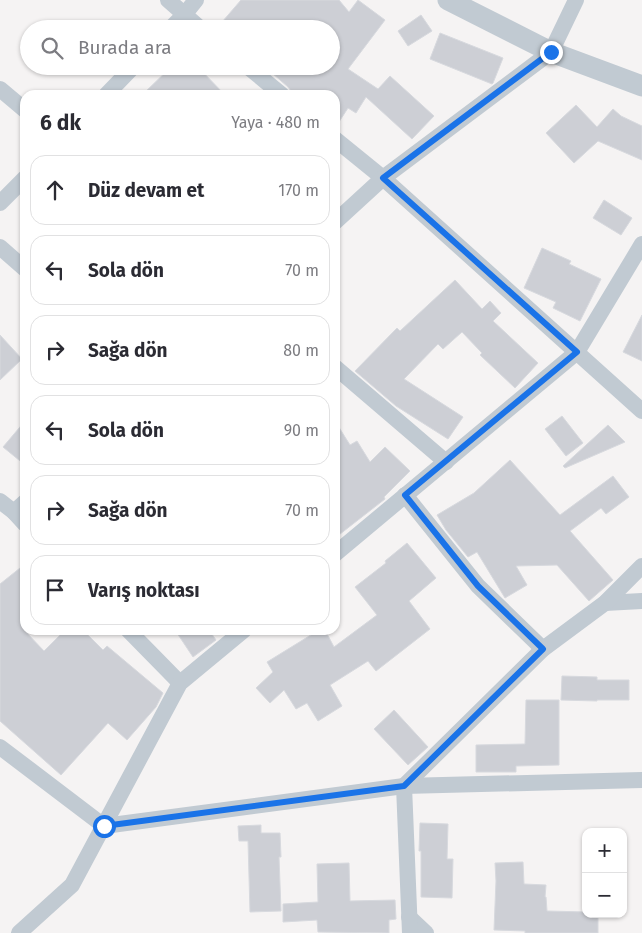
<!DOCTYPE html>
<html lang="tr">
<head>
<meta charset="utf-8">
<style>
  body { margin:0; font-family:"Fira Sans",sans-serif; background:#f7f7f7; color:#2b2b33 }
  .controls { position:absolute; right:15px; bottom:15px; display:grid; overflow:hidden; border-radius:10px; box-shadow:0 1px 4px #0004 }
  .controls button { width:45px; height:45px; display:grid; place-items:center; padding:0; border:0; border-bottom:1px solid #e1e1e2; background:#fff; color:#2b2b33; font:25px sans-serif }
  .stop { position:absolute; width:15px; height:15px; margin:-11px; border:4px solid #1a73e8; border-radius:50%; background:#fff }
  .stop.end { background:#1a73e8; border-color:#fff; box-shadow:0 1px 5px #0008 }
  .list { margin:0; padding:0; list-style:none }
  h2 { display:flex; justify-content:space-between; align-items:center; height:65px; margin:0; padding:0 20px; font-size:21px }
  h2 small { font-size:16px; font-weight:400; color:#7c7c81 }
  .list li { display:grid; grid-template-columns:32px 1fr auto; gap:15px; align-items:center; box-sizing:border-box; height:70px; margin:0 10px 10px; padding:0 10px; border:1px solid #e1e1e2; border-radius:15px }
  .list b { display:block; font-size:19px; white-space:nowrap }
  .list em { font-size:16px; font-style:normal; color:#7c7c81 }
  .icon { flex:none; width:28px; height:28px; fill:none; stroke:currentColor; stroke-width:2; stroke-linecap:round; stroke-linejoin:round }
  .map { position:relative; flex:none; width:642px; height:933px; overflow:hidden }
  .search { position:absolute; background:#fff; box-shadow:0 1px 4px #0004; left:20px; top:20px; width:320px; height:55px; display:flex; align-items:center; gap:12px; box-sizing:border-box; padding:0 18px; border-radius:28px; color:#7c7c81; font-size:19px }
  .panel { position:absolute; background:#fff; box-shadow:0 1px 4px #0004; left:20px; top:90px; width:320px; height:545px; border-radius:15px }
  .map>svg:first-child { display:block }
  .building { fill:#cdcfd5; stroke:#d7d9de }
  .lines { fill:none; stroke-linecap:round; stroke-linejoin:round }
  .minor { stroke:#c1cad2; stroke-width:16 }
  .tertiary { stroke:#c1cad2; stroke-width:21 }
  .route { stroke:#1a73e8; stroke-width:6 }
</style>
</head>
<body>
<div class="map">
<svg width="642" height="933" viewBox="0 0 642 933">
  <rect width="100%" height="100%" fill="#f5f3f3"/>
  <g class="building">
    <path d="M241,0H339L349,12L358,0L385,20L348,69L378,89L390,76L434,116L412,139L366,97L356,113L348,108L335,128V95H294L288,87L264,66H331V29H216Z"/>
    <path d="M421,15L432,31L408,46L398,31Z"/>
    <path d="M440,33L503,58L493,83L492,84L430,59Z"/>
    <path d="M172,66H197L225,95H142Z"/>
    <path d="M576,105L597,127L613,109L621,116L642,126V160L598,141L574,163L546,133Z"/>
    <path d="M604,200L632,218L621,235L593,218Z"/>
    <path d="M542,248L571,261L569,264L601,279L580,321L553,308L556,302L524,288Z"/>
    <path d="M455,280L482,309L490,301L501,313L493,321L538,363L515,388L480,355L482,353L462,332L443,349L438,344L404,379L463,417L448,439L396,406L355,371L397,328L400,331Z"/>
    <path d="M642,315V361L623,352Z"/>
    <path d="M0,335L22,359L0,380Z"/>
    <path d="M562,416L583,443L566,456L545,429Z"/>
    <path d="M25,421V465L3,447Z"/>
    <path d="M335,421L350,445L357,441L370,462L385,447L410,471L384,497L385,499L335,538Z"/>
    <path d="M608,425L625,442L565,468L563,466Z"/>
    <path d="M510,460L560,515L613,476L629,497L606,514L601,508L570,531L613,580L589,601L557,565L516,566L527,585L505,598L477,552L468,557L446,530L437,515L474,493Z"/>
    <path d="M407,543L436,578L409,601L430,629L376,671L368,661L330,685L342,706L318,721L307,703L296,709L284,690L270,703L256,688L273,672L267,662L319,630H325L334,647L377,615L355,587L386,563L385,561Z"/>
    <path d="M25,564V631L44,651L65,630H83L103,650L107,646L163,693L156,707L127,740L108,723L61,775L0,721V584Z"/>
    <path d="M175,630H209L216,640L193,657Z"/>
    <path d="M562,676L597,677V680H629V700H597V701L561,700Z"/>
    <path d="M526,700H559V765L516,766V772H476V745L525,744Z"/>
    <path d="M394,710L428,747L408,765L374,729Z"/>
    <path d="M420,823L448,824L447,859H453L452,898L421,897V851H419Z"/>
    <path d="M261,825V833H280L281,857H279L281,911L250,912L248,841H239L238,826Z"/>
    <path d="M523,862L524,884L546,885L545,897H546L547,911L586,912V914H598V933H525V931L494,930L496,881L495,863Z"/>
    <path d="M349,863L350,901L395,900L396,919L389,920V933L318,932L317,920L283,922V904L318,902L317,864Z"/>
  </g>
  <g class="lines">
    <g class="minor">
      <path d="M168,0L201,29"/>
      <path d="M170,29L184,15L196,0"/>
      <path d="M247,66L282,95"/>
      <path d="M0,89L25,110"/>
      <path d="M106,95L134,66"/>
      <path d="M335,139L383,178L642,411"/>
      <path d="M0,203L25,178"/>
      <path d="M335,222L383,178L551,52L576,0"/>
      <path d="M0,247L25,269"/>
      <path d="M335,367L446,462"/>
      <path d="M405,495L478,586L543,649"/>
      <path d="M0,501L14,512L25,524"/>
      <path d="M14,512L25,502"/>
      <path d="M335,554L577,352L642,244"/>
      <path d="M605,603L642,601"/>
      <path d="M128,630L180,683"/>
      <path d="M0,747L104,826L404,786L642,780"/>
      <path d="M409,917L426,933"/>
      <path d="M19,933L72,885L180,683L244,630"/>
      <path d="M410,933L404,786L543,649L605,603L642,566"/>
    </g>
    <path class="tertiary" d="M448,0L551,52L642,86"/>
  </g>
  <g class="lines">
    <path class="route" d="M104,826L404,786L543,649L478,586L405,495L577,352L383,178L551,52"/>
  </g>
</svg>
<div class="controls">
<button>+</button>
<button>−</button>
</div>
<div class="stop" style="left:104px;top:826px"></div>
<div class="stop end" style="left:551px;top:52px"></div>
<div class="search"><svg class="icon" aria-label="search" viewBox="0 0 24 24"><circle cx="10" cy="10" r="6"/><path d="M15 15l6 6"/></svg>Burada ara</div>
<section class="panel">
<h2>6 dk<small>Yaya · 480 m</small></h2>
<ul class="list">
<li><svg class="icon" aria-label="ahead" viewBox="0 0 24 24"><path d="M12 20V5M6 11l6-6 6 6"/></svg><div><b>Düz devam et</b></div><em>170 m</em></li>
<li><svg class="icon" aria-label="left" viewBox="0 0 24 24"><path d="M17 20v-9H6M10 6l-5 5 5 5"/></svg><div><b>Sola dön</b></div><em>70 m</em></li>
<li><svg class="icon" aria-label="right" viewBox="0 0 24 24"><path d="M7 20v-9h11M14 6l5 5-5 5"/></svg><div><b>Sağa dön</b></div><em>80 m</em></li>
<li><svg class="icon" aria-label="left" viewBox="0 0 24 24"><path d="M17 20v-9H6M10 6l-5 5 5 5"/></svg><div><b>Sola dön</b></div><em>90 m</em></li>
<li><svg class="icon" aria-label="right" viewBox="0 0 24 24"><path d="M7 20v-9h11M14 6l5 5-5 5"/></svg><div><b>Sağa dön</b></div><em>70 m</em></li>
<li><svg class="icon" aria-label="arrive" viewBox="0 0 24 24"><path d="M6 21V4h12l-3 4 3 4H6"/></svg><div><b>Varış noktası</b></div></li>
</ul>
</section>
</div>
</body>
</html>
